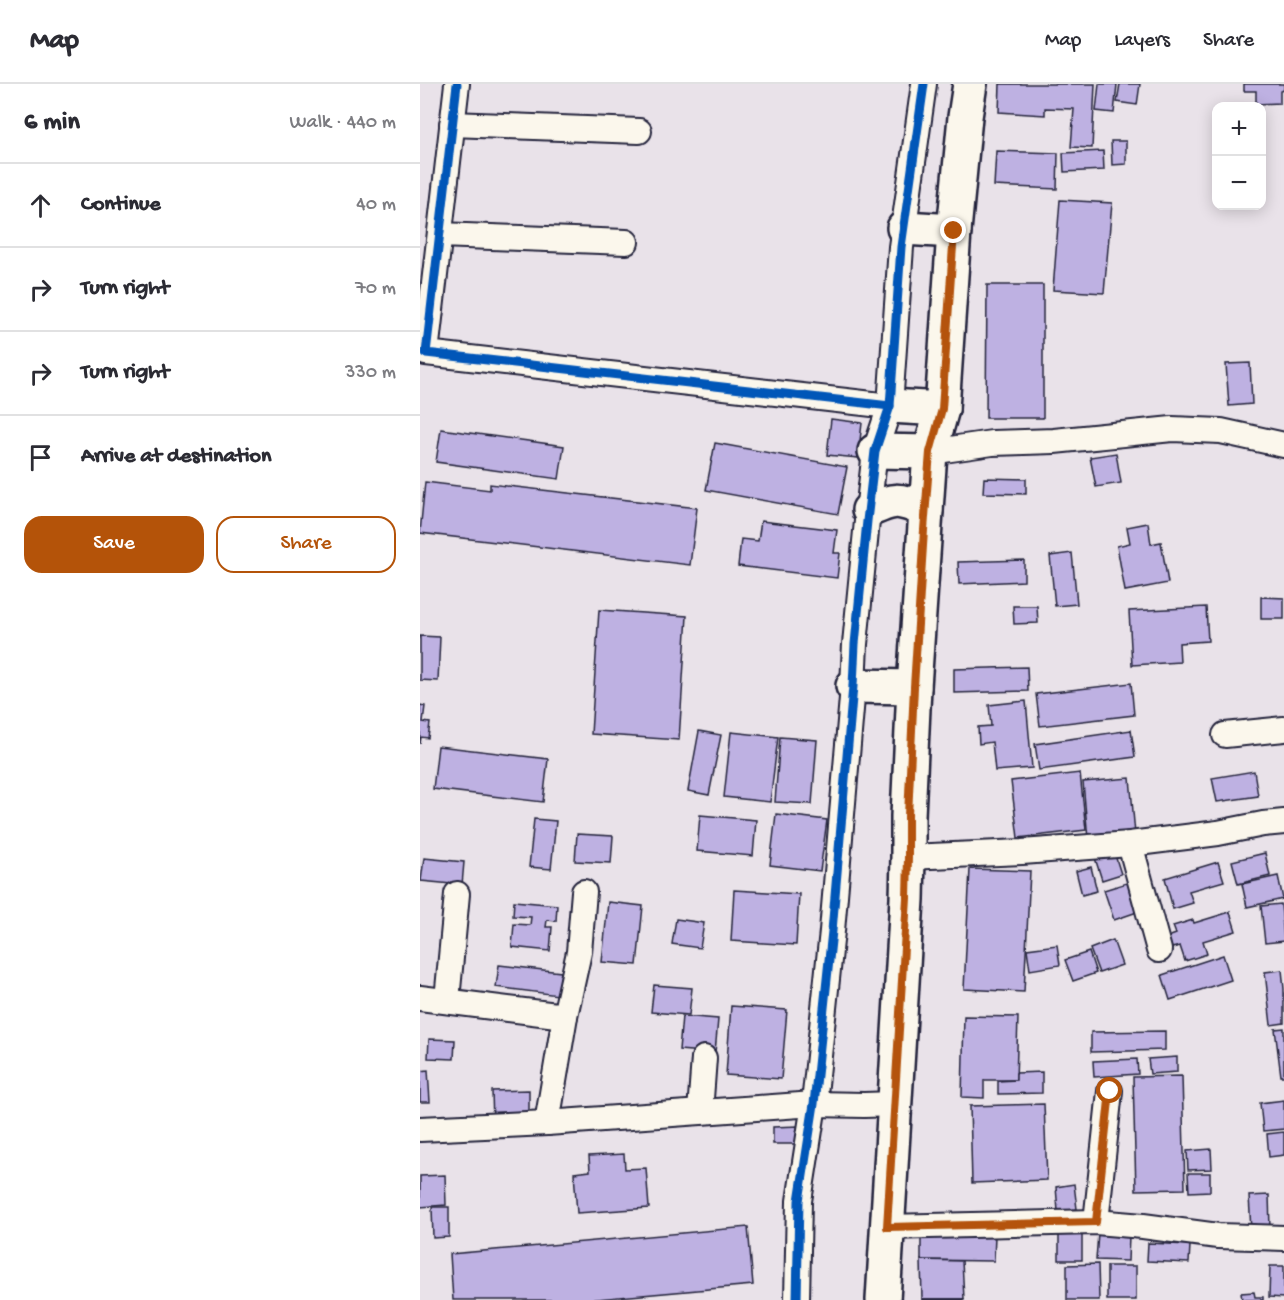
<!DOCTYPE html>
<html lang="en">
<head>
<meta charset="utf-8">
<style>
  body { margin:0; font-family:"Gochi Hand",sans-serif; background:#f7f7f7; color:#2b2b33 }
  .controls { position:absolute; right:18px; top:18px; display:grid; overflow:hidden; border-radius:12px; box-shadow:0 3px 15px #0003 }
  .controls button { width:54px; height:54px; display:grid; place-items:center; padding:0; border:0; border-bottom:2px solid #e1e1e2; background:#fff; color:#2b2b33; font:30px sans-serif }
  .stop { position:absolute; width:18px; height:18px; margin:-14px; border:4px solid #b45309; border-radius:50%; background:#fff }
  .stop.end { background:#b45309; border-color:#fff; box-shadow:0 2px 6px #0008 }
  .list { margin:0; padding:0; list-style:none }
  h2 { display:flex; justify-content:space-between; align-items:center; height:78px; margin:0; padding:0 24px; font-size:26px }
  h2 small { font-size:20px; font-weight:400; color:#7c7c81 }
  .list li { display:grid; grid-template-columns:39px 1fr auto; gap:18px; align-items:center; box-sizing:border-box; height:84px; padding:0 24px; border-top:2px solid #e1e1e2 }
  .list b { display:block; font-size:22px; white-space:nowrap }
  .list em { font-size:20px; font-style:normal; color:#7c7c81 }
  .actions { display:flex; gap:12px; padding:18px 24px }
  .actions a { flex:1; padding:14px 0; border:2px solid #b45309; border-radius:18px; text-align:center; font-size:21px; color:#b45309 }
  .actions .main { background:#b45309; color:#fff }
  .icon { flex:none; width:33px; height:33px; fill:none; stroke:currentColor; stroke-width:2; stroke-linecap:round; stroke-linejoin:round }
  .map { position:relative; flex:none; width:864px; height:1216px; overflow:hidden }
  header { display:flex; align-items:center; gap:36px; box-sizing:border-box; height:84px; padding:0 30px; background:#fff; border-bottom:2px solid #e1e1e2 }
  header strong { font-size:28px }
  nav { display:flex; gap:33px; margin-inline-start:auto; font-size:21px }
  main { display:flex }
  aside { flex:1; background:#fff }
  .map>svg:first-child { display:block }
  .building { fill:#beb1e2; stroke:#22223b; stroke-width:1.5 }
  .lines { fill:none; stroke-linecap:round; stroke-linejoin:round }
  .street-casing { stroke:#22223b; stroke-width:28 }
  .secondary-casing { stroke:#22223b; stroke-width:38 }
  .street { stroke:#fbf7ec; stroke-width:24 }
  .secondary { stroke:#fbf7ec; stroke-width:33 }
  .cycleway-casing { stroke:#fbf7ec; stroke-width:13 }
  .cycleway { stroke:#0057b8; stroke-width:9 }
  .route { stroke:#b45309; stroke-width:8 }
</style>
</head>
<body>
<header>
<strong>Map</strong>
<nav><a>Map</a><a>Layers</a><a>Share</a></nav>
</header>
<main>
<aside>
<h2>6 min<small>Walk · 440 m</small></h2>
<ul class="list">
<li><svg class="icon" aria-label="ahead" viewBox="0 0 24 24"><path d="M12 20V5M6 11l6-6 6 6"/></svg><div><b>Continue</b></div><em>40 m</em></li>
<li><svg class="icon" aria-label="right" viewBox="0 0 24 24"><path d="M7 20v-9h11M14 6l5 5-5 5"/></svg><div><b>Turn right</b></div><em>70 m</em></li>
<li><svg class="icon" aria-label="right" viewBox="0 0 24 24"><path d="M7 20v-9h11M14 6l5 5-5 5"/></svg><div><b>Turn right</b></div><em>330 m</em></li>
<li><svg class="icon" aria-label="arrive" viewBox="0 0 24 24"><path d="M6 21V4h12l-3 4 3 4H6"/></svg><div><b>Arrive at destination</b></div></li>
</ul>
<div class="actions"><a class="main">Save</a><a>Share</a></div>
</aside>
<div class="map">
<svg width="864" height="1216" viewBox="0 0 864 1216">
  <rect width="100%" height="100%" fill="#e9e2e9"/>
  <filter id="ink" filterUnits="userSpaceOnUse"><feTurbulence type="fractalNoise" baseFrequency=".0167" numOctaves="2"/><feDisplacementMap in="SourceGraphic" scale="12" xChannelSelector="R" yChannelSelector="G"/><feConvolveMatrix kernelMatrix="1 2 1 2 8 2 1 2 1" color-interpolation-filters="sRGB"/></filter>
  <g filter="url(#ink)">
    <g class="building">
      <path d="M580,0H675L672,64L651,63L654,25L625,24V31L579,28Z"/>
      <path d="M679,0H697L694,29L676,27Z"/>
      <path d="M700,0H720L717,21L697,18Z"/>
      <path d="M824,0H864V6L860,7V19L836,20V7H824Z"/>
      <path d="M691,57H706V80L692,81Z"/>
      <path d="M576,67L638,69L637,105L574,102Z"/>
      <path d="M683,67L684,86L644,88L643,69Z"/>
      <path d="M640,116L692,119L684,209L633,206Z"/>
      <path d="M567,201H623V334H566Z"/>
      <path d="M830,279L832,320L809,322L806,280Z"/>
      <path d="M411,335L442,339L438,374L407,371Z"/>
      <path d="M21,345L144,362L139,395L16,378Z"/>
      <path d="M295,359L427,383L418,430L286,406Z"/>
      <path d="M696,369L701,399L676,403L670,373Z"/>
      <path d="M564,394L606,395V410L563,409Z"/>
      <path d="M5,398L70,406V400L277,424L270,481L0,449Z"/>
      <path d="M341,437L417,446L414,469H420L417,494L318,482L321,455L338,457Z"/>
      <path d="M728,439L731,460L741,458L748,499L705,507L697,462L710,459L707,443Z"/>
      <path d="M652,469L657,520L635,522L630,472Z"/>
      <path d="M604,476V497L539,500L538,478Z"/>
      <path d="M841,513L864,514V535H841Z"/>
      <path d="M593,522H617L618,539L594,540Z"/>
      <path d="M786,523L788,557L759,559L760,578L712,581L709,527Z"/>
      <path d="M179,526L267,532L259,656L171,650Z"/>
      <path d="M0,552L20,553L18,597L0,596Z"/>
      <path d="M607,583L608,607L534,609V585Z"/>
      <path d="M711,599L714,631L620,642L616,610Z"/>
      <path d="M606,617L612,684L575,687L572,658L559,660L558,643L571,642L569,621Z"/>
      <path d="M0,621L5,622L3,638L10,639L8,654L1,653L0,660Z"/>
      <path d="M711,646L715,673L619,686L615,660Z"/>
      <path d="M279,647L301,651L289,711L268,707Z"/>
      <path d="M311,648L358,653L350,718L304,713Z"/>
      <path d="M360,653L397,656L392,720L355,718Z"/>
      <path d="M18,662L128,675L123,718L13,705Z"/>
      <path d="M834,687L838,712L797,718L792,694Z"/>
      <path d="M660,689L666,746L598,754L591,697Z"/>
      <path d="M710,694L715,750L668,755L663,698Z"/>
      <path d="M356,730L407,736L400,787L350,781Z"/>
      <path d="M280,731L336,736L333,772L277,767Z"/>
      <path d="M114,735L136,737L131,785L109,783Z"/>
      <path d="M157,750L193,752L191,779L155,777Z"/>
      <path d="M694,768L701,790L682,796L675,774Z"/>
      <path d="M845,769L850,792L818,800L812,777Z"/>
      <path d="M4,774L44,778L42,801L1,797Z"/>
      <path d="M798,778L804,797L769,807L773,819L753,825L745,794Z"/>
      <path d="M671,783L677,807L662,811L656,787Z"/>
      <path d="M550,785L610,787L604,908L544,905Z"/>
      <path d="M858,792L863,815L827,823L822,800Z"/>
      <path d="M710,798L720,827L694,836L684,806Z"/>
      <path d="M314,806L379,810L376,861L311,857Z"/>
      <path d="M94,817L137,821L136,837L127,836L126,843H132L130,867L92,863L94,840L110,841L111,833L93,832Z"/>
      <path d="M188,818L223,822L217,881L182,878Z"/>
      <path d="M861,820L864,857L845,859L841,822Z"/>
      <path d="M810,828L816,847L783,857L787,870L765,877L760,862L752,864L748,853L756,850L753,842L773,836L774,839Z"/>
      <path d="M256,835L284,839L280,864L252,860Z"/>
      <path d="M693,856L702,881L679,889L670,865Z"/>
      <path d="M637,861L640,881L610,886L607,865Z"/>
      <path d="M669,868L676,889L653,897L645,876Z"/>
      <path d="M803,871L811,896L750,916L742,891Z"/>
      <path d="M79,881L141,888L138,911L76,903Z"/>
      <path d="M862,886L864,905V939L851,941L845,888Z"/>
      <path d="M234,901L272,904L269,931L231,928Z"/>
      <path d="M311,922L367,926L361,995L306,991Z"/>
      <path d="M262,932L298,935L295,969L259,966Z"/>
      <path d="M544,932L598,933L596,996H564V1014L542,1013Z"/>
      <path d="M864,944V992H861L855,945Z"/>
      <path d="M745,947V966L671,968V948Z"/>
      <path d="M9,955L35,956L34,975L8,974Z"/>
      <path d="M757,973V988L730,990L728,975Z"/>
      <path d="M717,975L718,990L674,993L673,977Z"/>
      <path d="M8,986L10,1018H0V987Z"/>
      <path d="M622,988V1009L578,1010V997L596,996V989Z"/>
      <path d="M762,992L765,1105L716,1106L713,993Z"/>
      <path d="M109,1006V1039H73L72,1007Z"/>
      <path d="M864,1016V1045L843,1047L840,1019Z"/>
      <path d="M624,1020L627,1096L552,1099L550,1022Z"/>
      <path d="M379,1042L380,1060H353V1043Z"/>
      <path d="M864,1048V1071L849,1073L847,1050Z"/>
      <path d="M791,1065L792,1085L768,1086L767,1067Z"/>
      <path d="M204,1070L205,1085L226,1084L229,1124L157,1129L154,1089L170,1087L169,1072Z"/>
      <path d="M768,1089H790V1107L769,1108Z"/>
      <path d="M25,1091L26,1121L0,1123V1092Z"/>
      <path d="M654,1100L657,1125L638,1127L636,1103Z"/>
      <path d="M849,1111L850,1145L831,1146L829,1112Z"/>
      <path d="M12,1123H29V1153L13,1154Z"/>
      <path d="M328,1143L333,1201L166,1216H33L30,1170Z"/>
      <path d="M678,1149L709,1151L708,1177L676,1176Z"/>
      <path d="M501,1150L575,1151L574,1177L501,1176Z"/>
      <rect x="639" y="1150" width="23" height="26"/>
      <path d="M728,1159L770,1161L769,1179L727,1177Z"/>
      <path d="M501,1176L542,1177L544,1215H502Z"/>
      <path d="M678,1180L679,1216H647V1181Z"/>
      <rect x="687" y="1182" width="29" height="34"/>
      <path d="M850,1182H864V1214L849,1213Z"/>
      <path d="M834,1208L835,1213H843V1216H822L821,1209Z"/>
      <rect x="502" y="1215" width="42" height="1"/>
    </g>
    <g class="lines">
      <defs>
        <g id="street">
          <path d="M37,0L6,269L470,322"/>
          <path d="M32,40L219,47"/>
          <path d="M20,151L206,158"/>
          <path d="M510,368L572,359L634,357L752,345L801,347L864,361"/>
          <path d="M805,651L864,645"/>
          <path d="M710,760L739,866"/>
          <path d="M488,773L602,768L710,760L798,749L843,740L864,738"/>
          <path d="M0,914L145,932"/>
          <path d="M27,916L37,810"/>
          <path d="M280,1028L284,974"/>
          <path d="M127,1039L145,932L159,868L164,808"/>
          <path d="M0,1045L127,1039L394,1020L444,1021L475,1020"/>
          <path d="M676,1138L690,1007"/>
          <path d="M467,1143L676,1138L723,1142L798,1152L864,1154"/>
          <path d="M377,1216L379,1117L394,1020L412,847L433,602L435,560L447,437L455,367L470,322L481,163L504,0"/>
        </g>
        <g id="secondary">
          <path d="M484,144L534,147"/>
          <path d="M470,322L522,325"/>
          <path d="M455,367L510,368"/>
          <path d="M449,426C477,414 477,415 506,426"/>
          <path d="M433,602L494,603"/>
          <path d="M463,1216L487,815L488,773V732L494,603L510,368L522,325L534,147L545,33L550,0"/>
        </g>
      </defs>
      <use href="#street" class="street-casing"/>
      <use href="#secondary" class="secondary-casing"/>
      <use href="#street" class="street"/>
      <use href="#secondary" class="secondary"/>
      <defs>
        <g id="cycleway">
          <path d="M37,0L6,269L470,322"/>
          <path d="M377,1216L379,1117L394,1020L412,847L433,602L435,560L447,437L455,367L470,322L481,163L504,0"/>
        </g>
      </defs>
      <use href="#cycleway" class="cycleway-casing"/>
      <use href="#cycleway" class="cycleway"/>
    </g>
  </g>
  <g class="lines" filter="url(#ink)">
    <path class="route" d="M534,147L522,325L510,368L504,446L494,603L488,732V773L487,814L467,1143L676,1138L690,1007"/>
  </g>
</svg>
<div class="controls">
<button>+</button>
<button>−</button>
</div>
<div class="stop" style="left:690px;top:1007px"></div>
<div class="stop end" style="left:534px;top:147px"></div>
</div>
</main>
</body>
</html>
